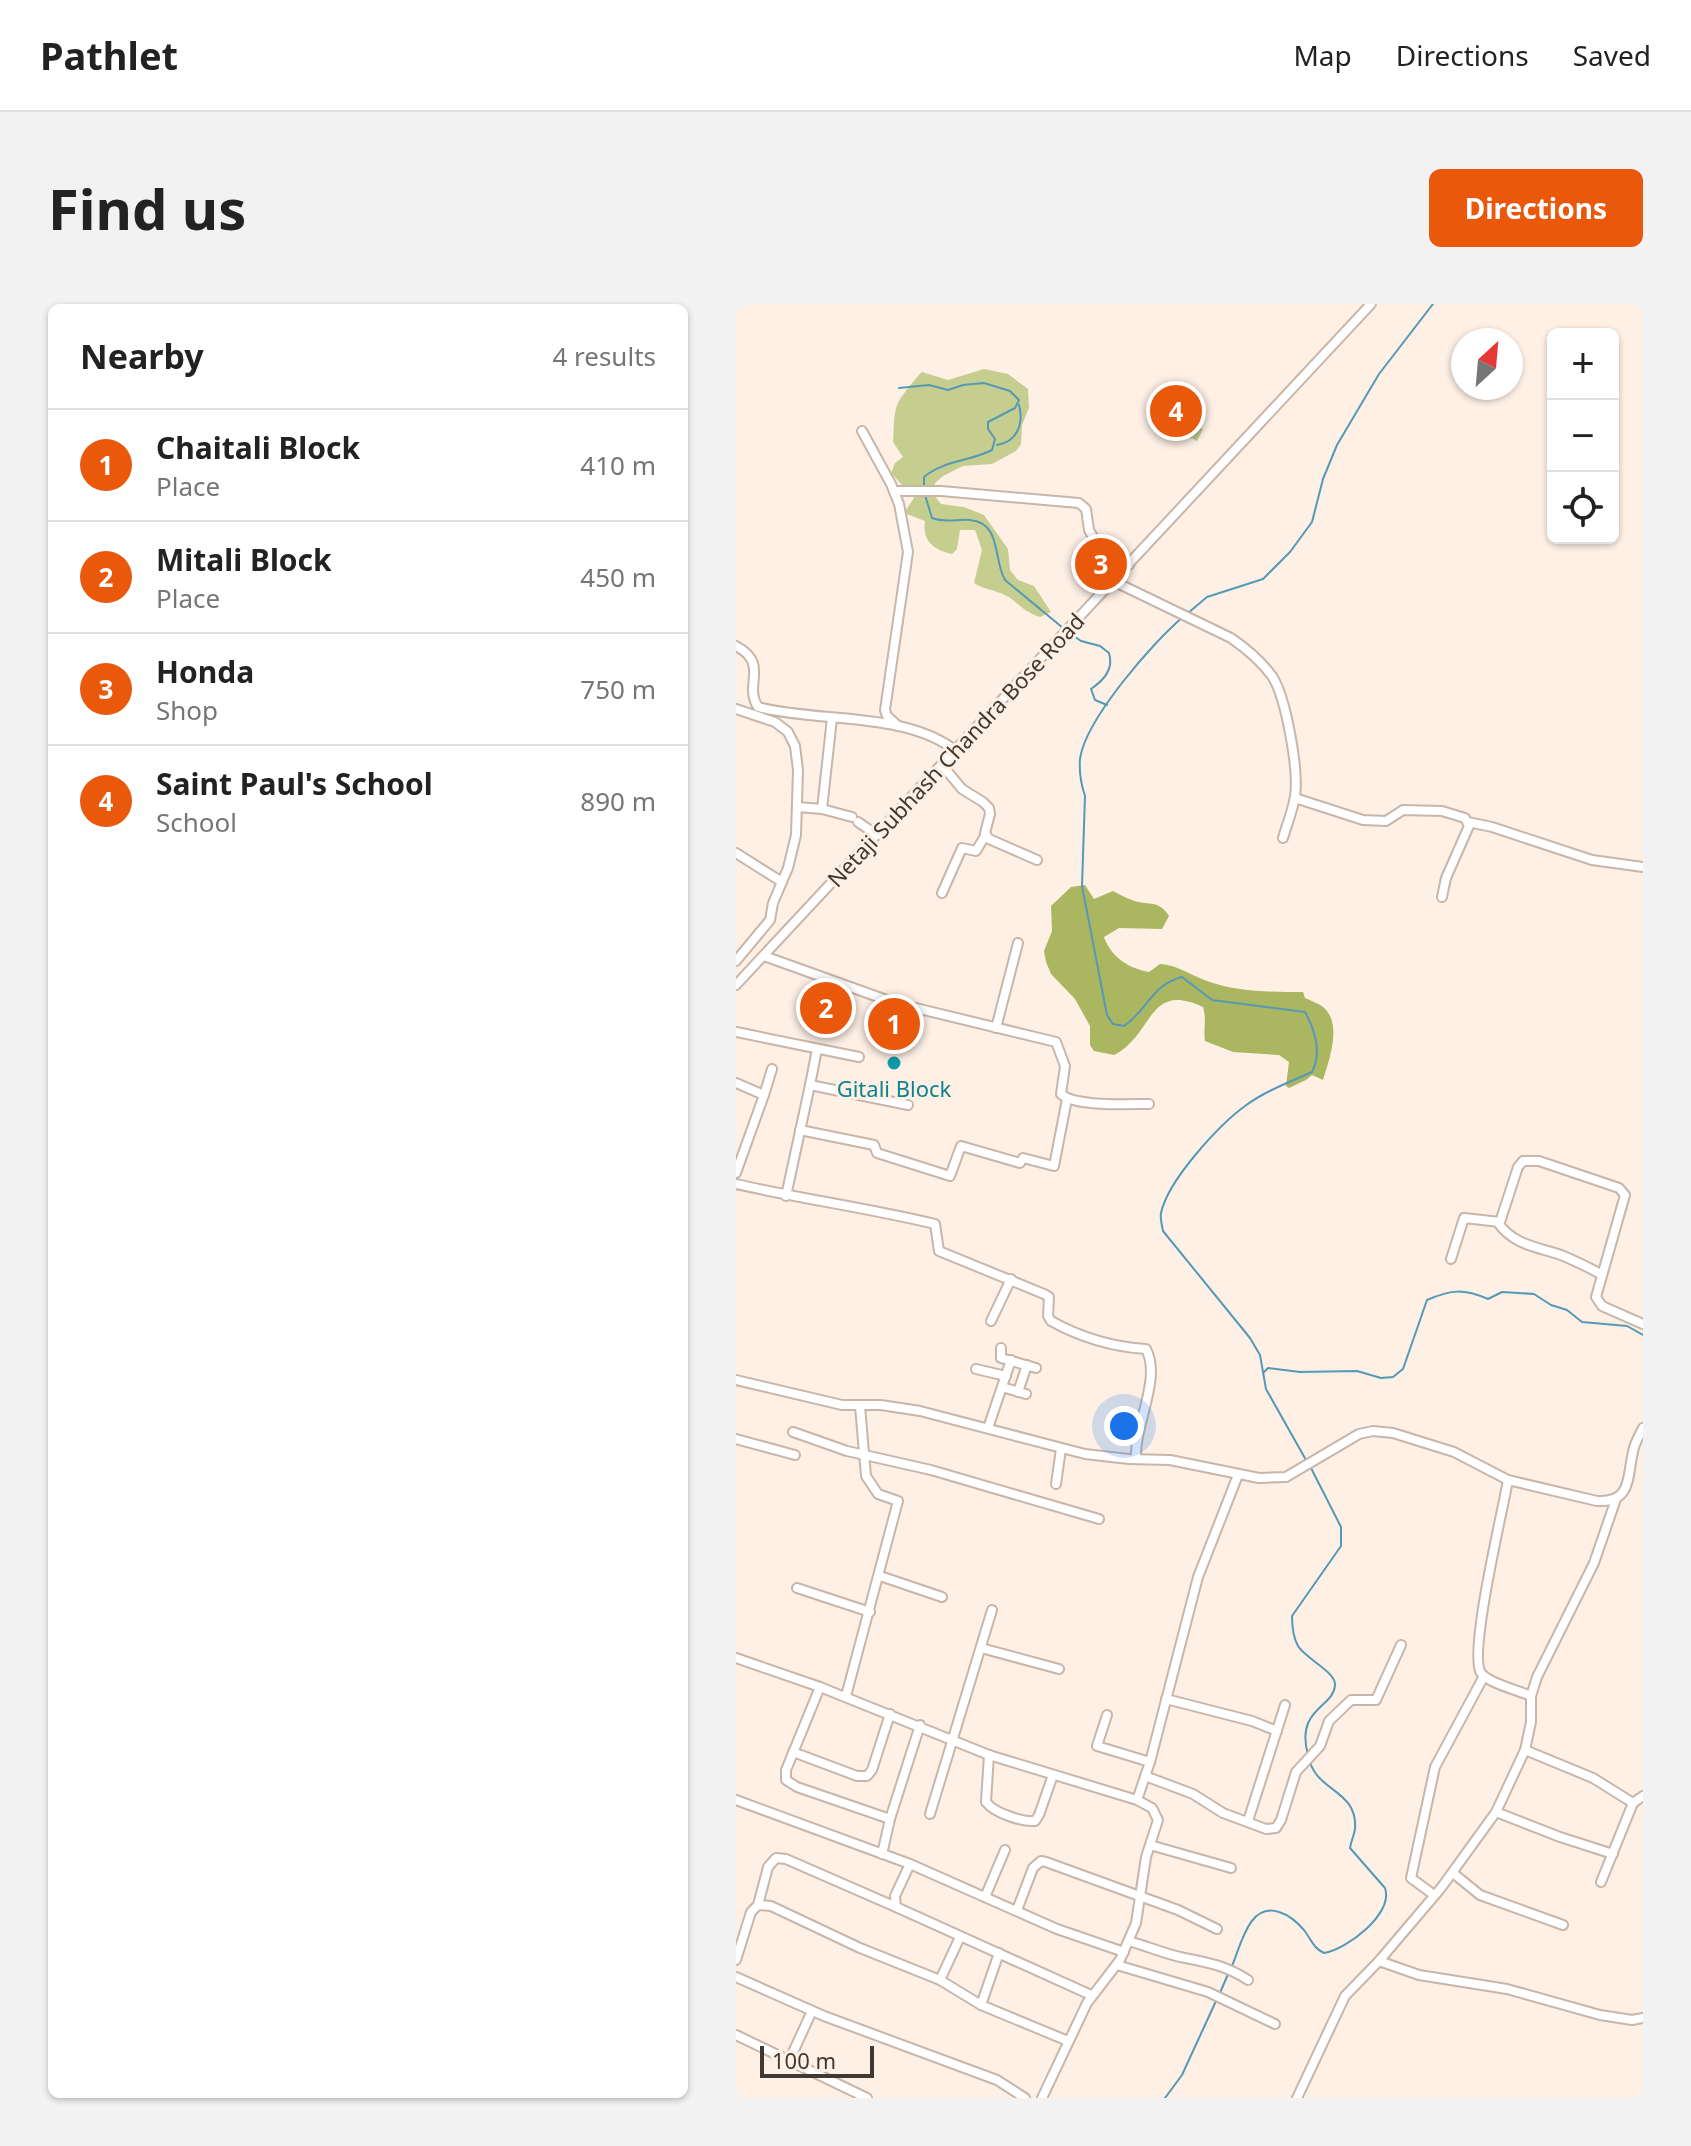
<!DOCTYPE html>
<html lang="en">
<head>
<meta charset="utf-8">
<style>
  body { margin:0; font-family:"Noto Sans",sans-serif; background:#f2f2f2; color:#222 }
  .controls { position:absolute; right:24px; top:24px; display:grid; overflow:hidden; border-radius:12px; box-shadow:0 2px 6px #0004 }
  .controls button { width:72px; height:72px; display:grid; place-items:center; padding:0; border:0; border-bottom:2px solid #e0e0e0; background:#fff; color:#222; font:40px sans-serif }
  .compass { position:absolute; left:715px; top:24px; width:72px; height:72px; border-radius:50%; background:#fff; box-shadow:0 2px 6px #0004; rotate:26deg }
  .scale { position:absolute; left:24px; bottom:20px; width:114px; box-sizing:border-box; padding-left:8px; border:4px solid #3f3833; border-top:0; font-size:22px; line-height:28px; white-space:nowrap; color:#3f3833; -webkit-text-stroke:6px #fef0e5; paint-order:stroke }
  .you { position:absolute; left:388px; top:1122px; width:28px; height:28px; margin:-20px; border:6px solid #fff; border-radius:50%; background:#1a73e8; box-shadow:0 0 0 12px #1a73e833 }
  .badge { display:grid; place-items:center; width:52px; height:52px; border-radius:50%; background:#ea580c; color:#fff; font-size:26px; font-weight:700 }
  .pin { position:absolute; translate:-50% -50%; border:4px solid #fff; box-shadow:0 2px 8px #0006 }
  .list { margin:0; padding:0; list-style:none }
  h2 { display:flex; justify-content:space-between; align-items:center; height:104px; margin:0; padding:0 32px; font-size:34px }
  h2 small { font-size:26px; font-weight:400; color:#767676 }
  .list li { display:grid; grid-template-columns:52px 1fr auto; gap:24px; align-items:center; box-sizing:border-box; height:112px; padding:0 32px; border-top:2px solid #e0e0e0 }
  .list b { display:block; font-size:30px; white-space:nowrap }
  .list p { margin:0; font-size:26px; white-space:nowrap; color:#767676 }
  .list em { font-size:26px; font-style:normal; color:#767676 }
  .icon { flex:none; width:44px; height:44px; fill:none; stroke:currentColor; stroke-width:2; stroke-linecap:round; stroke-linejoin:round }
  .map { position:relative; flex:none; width:907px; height:1794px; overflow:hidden; border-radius:12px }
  header { display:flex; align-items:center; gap:48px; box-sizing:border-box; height:112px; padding:0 40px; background:#fff; border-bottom:2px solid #e0e0e0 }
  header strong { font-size:38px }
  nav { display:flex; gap:44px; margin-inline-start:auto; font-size:28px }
  .intro { display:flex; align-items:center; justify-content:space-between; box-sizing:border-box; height:192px; padding:0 48px }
  h1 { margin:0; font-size:56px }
  .button { padding:20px 36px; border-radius:12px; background:#ea580c; color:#fff; font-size:28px; font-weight:700 }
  main { display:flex; gap:48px; padding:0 48px }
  aside { flex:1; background:#fff; border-radius:12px; box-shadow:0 2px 6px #0004 }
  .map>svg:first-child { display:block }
  .green { fill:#c5ce8e }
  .forest { fill:#abb660 }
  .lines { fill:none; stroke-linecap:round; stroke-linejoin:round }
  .stream { stroke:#5599b6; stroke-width:2 }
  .minor-casing { stroke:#c7b6a9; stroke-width:12 }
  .minor { stroke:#fff; stroke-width:8 }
  .culture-dot { fill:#0f9aa8; stroke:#fef0e5; stroke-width:3 }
  .labels { text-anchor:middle; stroke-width:6; stroke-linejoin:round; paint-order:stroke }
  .street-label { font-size:22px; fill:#3f3833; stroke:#fef0e5 }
  .culture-label { font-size:22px; fill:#0d838f; stroke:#fef0e5 }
</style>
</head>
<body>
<header>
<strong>Pathlet</strong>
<nav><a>Map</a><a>Directions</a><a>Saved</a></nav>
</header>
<div class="intro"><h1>Find us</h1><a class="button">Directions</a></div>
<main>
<aside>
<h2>Nearby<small>4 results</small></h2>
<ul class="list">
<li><span class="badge">1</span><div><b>Chaitali Block</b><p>Place</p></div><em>410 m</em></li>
<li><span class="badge">2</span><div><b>Mitali Block</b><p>Place</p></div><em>450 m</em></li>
<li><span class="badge">3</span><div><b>Honda</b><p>Shop</p></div><em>750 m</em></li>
<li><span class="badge">4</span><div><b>Saint Paul's School</b><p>School</p></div><em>890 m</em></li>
</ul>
</aside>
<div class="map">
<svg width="907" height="1794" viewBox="0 0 907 1794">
  <rect width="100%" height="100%" fill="#fef0e5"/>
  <g class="green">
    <path d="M248,65L272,70L292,85L293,104L286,121L285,140L280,147L256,160L227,162L207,172L199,179L198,191L205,200L228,203L248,211L272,245L274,266L282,276L298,282L315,308L304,313C284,307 280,294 264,289C254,285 247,285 238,279L246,246L239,226H224L221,245L216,250C197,246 186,236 189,217L168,209L178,194L155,169L159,159L167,153L157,138C158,127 157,109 162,99C163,95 182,71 186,68L212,76Z"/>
    <path d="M441,111L467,125L461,137L434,123Z"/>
  </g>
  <path class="forest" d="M349,581L358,595L377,587C383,590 390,594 396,596C411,602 423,595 433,612L426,625L383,624L368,633C375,653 392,664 413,668L424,660C442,661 454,671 471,677C501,688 536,688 567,688L569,694C575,697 582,699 587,703C607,719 593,756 587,776L576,771L570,776L553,784L550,782L553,758L543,751L497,748L469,737C467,725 471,716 467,703C411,677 418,731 378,751L358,747L354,741V722L339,695L315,670L310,658L308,647L316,627L315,602L335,583Z"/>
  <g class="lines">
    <g class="stream">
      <path d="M163,84L193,81L212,86L227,81L248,79L274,87L283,96L279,104L252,118V125L259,135L256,146C235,157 206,157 188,173V185"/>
      <path d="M261,141C281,138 288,120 283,101"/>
      <path d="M189,191L196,214C208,219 221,215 234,216C266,219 257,256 269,276L327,324"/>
      <path d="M452,309L471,293L527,275L554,248L576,218L587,175L601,141L643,70L697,0"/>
      <path d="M447,313C417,338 349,416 344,455C343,467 345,480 349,492L346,582L371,711L377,720L388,722C412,706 415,681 446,673L476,696L569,708C579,726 586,748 576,768C554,778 529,787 509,802C483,821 432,876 425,909C424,914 426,922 427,927L514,1034L524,1051L530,1085L570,1156"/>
      <path d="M332,328L345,337L364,342L373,349C378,365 368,376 355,385L359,396L371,401"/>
      <path d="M528,1068L532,1064L564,1068L621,1067L645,1074L657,1073L667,1065L691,996C716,985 728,985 752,995L766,988L798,990L815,1001L831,1006L846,1018L891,1022L907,1031"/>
      <path d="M572,1451C559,1404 598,1404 599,1381C600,1368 570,1355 562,1342C557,1333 556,1322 556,1312L605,1242V1223L574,1162"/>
      <path d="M496,1662C505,1641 513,1598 543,1608C553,1611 562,1619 568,1626C575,1635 577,1644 588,1649C611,1645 658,1610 649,1584L614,1544C615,1537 618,1532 619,1525C622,1487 583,1488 574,1458"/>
      <path d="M483,1691L493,1668"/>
      <path d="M429,1794L446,1771L480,1697"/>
    </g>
    <defs>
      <g id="minor">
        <path d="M126,127L155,180L163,200L172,248L149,406L151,412L162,422"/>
        <path d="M158,187H205L343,199L350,205L353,226L358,235L393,261"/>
        <path d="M377,277L495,334C511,345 525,357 536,372C550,393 563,467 559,492C557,506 551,520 547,534"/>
        <path d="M0,342C34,360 7,381 22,403C82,419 170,407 220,447"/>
        <path d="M0,405L39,418L52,428L59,442L62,466L60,531L52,564L37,599L34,616L0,657"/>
        <path d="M206,461L226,485L247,498L253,504L254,510L249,529L253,535L301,556"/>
        <path d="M559,494L627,516L650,517L667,506L706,507L729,514L733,522L710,574L706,593"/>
        <path d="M61,503L86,505L116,513"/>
        <path d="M86,505L96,414"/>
        <path d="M122,518L141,531"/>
        <path d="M732,518L756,523L856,556L907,563"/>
        <path d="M0,549L46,578"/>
        <path d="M206,589L226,544L240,547L249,532"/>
        <path d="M28,652L159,699L320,738L329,762L325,790C339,803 393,800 413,800"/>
        <path d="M0,681L635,0"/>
        <path d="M260,724L282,639"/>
        <path d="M0,728L123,753"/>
        <path d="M0,779L28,791L0,869"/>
        <path d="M74,781L81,745"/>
        <path d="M28,791L36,765"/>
        <path d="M64,826L138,841L141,849L214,872L225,842L284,859L287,854L318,862L331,795"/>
        <path d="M0,880C66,895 132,904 199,920L203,947L308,990L313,993L312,1012L315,1017C344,1033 377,1043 410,1045C426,1075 398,1121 400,1155"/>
        <path d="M50,892L74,781L172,801"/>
        <path d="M762,919C778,941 801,943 825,951C839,957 853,963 866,971"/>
        <path d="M715,955L728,914L764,918L782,863L787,857H803L883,884L889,891L860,993L866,1002L907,1020"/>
        <path d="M255,1017L275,975"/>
        <path d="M265,1044V1054L300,1064"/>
        <path d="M240,1065L270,1072"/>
        <path d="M0,1076L106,1101H145L184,1107L349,1150L393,1155L434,1156L523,1174L550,1173L623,1130L637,1127L657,1129L718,1148L772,1176L861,1197C896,1199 891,1173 897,1148C898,1140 903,1132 907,1124"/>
        <path d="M266,1083L290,1090"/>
        <path d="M282,1088L291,1061"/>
        <path d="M252,1124L275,1056"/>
        <path d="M57,1128L111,1147L195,1166L363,1215"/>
        <path d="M0,1135L59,1151"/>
        <path d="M772,1176C767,1206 732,1350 745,1369C752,1379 784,1387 795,1392"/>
        <path d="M320,1180L325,1145"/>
        <path d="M144,1272L206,1293"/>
        <path d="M61,1284L134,1308"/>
        <path d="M245,1344L323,1365"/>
        <path d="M0,1354L84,1383L253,1451L401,1496L416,1504L422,1516L410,1553L400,1619L384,1656L351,1699L306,1794"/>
        <path d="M84,1383L50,1466V1476L61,1483L154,1515"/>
        <path d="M110,1392L162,1197L142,1190L130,1172L124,1102"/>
        <path d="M430,1395L516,1417L541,1427"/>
        <path d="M371,1411L361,1442L414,1458"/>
        <path d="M789,1446L857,1474L897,1499"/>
        <path d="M57,1448L121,1472H131L136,1466L154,1410"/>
        <path d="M253,1451L250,1498C258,1509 286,1518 299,1517L303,1511L317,1471"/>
        <path d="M409,1472L457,1490L487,1509L530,1525L540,1524L545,1516L560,1468L584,1442L593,1417L615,1396H640L665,1341"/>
        <path d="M0,1496L174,1560L321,1625L388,1648"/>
        <path d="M401,1496L414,1458L462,1273L502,1171"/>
        <path d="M760,1508L824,1533L877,1550"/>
        <path d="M194,1510L256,1306"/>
        <path d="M512,1517L549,1401"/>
        <path d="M414,1541L495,1564"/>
        <path d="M146,1550L154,1515L184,1421"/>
        <path d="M174,1560L159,1592L160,1603L355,1691"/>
        <path d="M717,1569L744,1591L827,1621"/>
        <path d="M865,1578L897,1499L907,1492"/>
        <path d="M698,1591L675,1574L699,1463L748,1372"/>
        <path d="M249,1593L269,1546"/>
        <path d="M22,1601L32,1563L40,1554L50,1555L160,1603"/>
        <path d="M281,1606L297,1564L305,1557L310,1558L442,1606L481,1625"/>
        <path d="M393,1637C410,1642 427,1649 444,1653C470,1658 489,1661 512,1676"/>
        <path d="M0,1656L15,1608L22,1601L35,1602L124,1644L204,1676L245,1701L332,1737"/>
        <path d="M643,1657L683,1671L771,1685L864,1711L896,1716L907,1714"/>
        <path d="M381,1661L472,1688L539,1720"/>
        <path d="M0,1673L88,1712L261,1776L289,1794"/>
        <path d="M204,1676L224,1633"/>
        <path d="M245,1701L263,1649"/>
        <path d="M0,1731L131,1794"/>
        <path d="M53,1757L76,1707"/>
        <path d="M561,1794L609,1692L643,1657L705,1584L760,1508L789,1446L795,1418V1392L801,1373L858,1259L880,1195"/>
      </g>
    </defs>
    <use href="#minor" class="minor-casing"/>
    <use href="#minor" class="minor"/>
  </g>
  <circle class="culture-dot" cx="158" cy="759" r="8"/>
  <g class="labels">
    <g class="street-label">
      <text transform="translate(220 446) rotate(-47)" y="8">Netaji Subhash Chandra Bose Road</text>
    </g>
    <g class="culture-label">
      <text x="158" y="793">Gitali Block</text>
    </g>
  </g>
</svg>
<div class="controls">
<button>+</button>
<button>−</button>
<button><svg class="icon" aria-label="locate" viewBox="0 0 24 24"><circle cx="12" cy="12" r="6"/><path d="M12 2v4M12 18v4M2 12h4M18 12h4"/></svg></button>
</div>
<svg class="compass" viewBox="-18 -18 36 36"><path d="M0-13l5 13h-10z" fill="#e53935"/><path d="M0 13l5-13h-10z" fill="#767676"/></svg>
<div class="scale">100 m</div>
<div class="you"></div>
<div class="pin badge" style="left:158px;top:720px">1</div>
<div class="pin badge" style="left:90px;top:704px">2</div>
<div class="pin badge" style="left:365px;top:260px">3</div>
<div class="pin badge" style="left:440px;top:107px">4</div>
</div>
</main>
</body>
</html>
